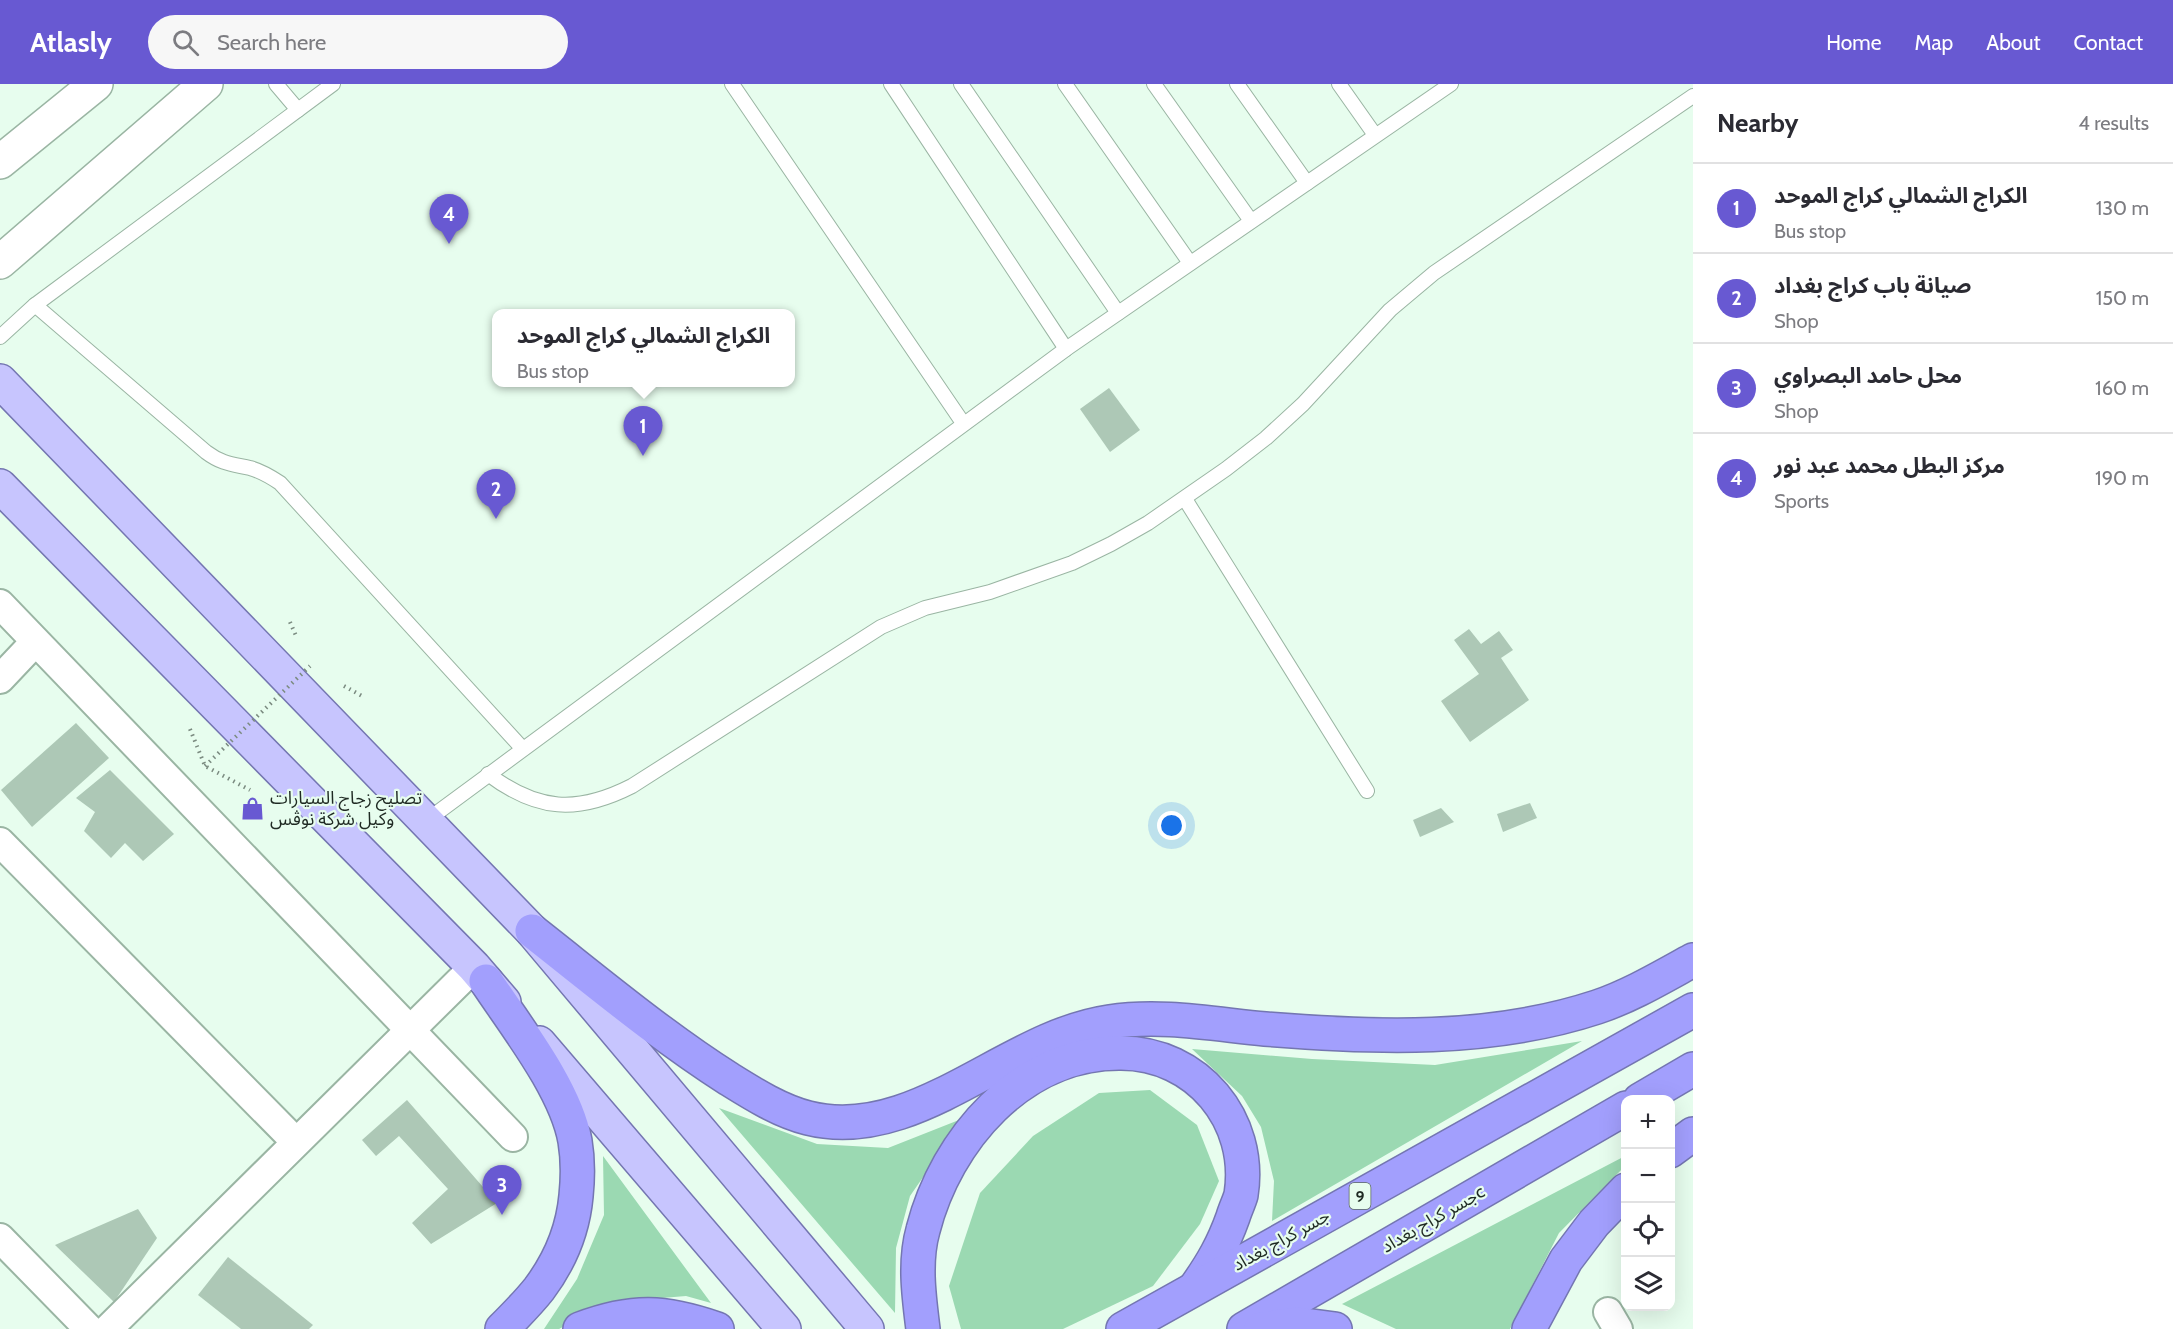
<!DOCTYPE html>
<html lang="en">
<head>
<meta charset="utf-8">
<style>
  body { margin:0; font-family:Cabin,"Noto Sans Arabic",sans-serif; background:#f7f7f7; color:#2b2b33 }
  .controls { position:absolute; right:18px; bottom:18px; display:grid; overflow:hidden; border-radius:12px; box-shadow:0 6px 24px #0002 }
  .controls button { width:54px; height:54px; display:grid; place-items:center; padding:0; border:0; border-bottom:2px solid #e1e1e2; background:#fff; color:#2b2b33; font:30px sans-serif }
  .you { position:absolute; left:1172px; top:742px; width:21px; height:21px; margin:-15px; border:4px solid #fff; border-radius:50%; background:#1a73e8; box-shadow:0 0 0 9px #1a73e833 }
  .badge { display:grid; place-items:center; width:39px; height:39px; border-radius:50%; background:#6859d2; color:#fff; font-size:20px; font-weight:700 }
  .pin { position:absolute; translate:-50% -50px; filter:drop-shadow(0 2px 3px #0008) }
  .pin::after { content:''; position:absolute; top:32px; width:21px; height:18px; background:inherit; clip-path:polygon(0 0,100% 0,50% 100%) }
  .popup { position:absolute; left:492px; top:225px; width:303px; height:78px; box-sizing:border-box; display:grid; place-content:center; border-radius:12px; background:#fff; filter:drop-shadow(0 2px 4px #0005); font-size:20px; white-space:nowrap; color:#7c7c81 }
  .popup b { font-size:22px; color:#2b2b33 }
  .popup::after { content:''; position:absolute; left:50%; top:100%; margin-left:-12px; border:12px solid transparent; border-top-color:#fff }
  .list { margin:0; padding:0; list-style:none }
  h2 { display:flex; justify-content:space-between; align-items:center; height:78px; margin:0; padding:0 24px; font-size:26px }
  h2 small { font-size:20px; font-weight:400; color:#7c7c81 }
  .list li { display:grid; grid-template-columns:39px 1fr auto; gap:18px; align-items:center; box-sizing:border-box; height:90px; padding:0 24px; border-top:2px solid #e1e1e2 }
  .list b { display:block; font-size:22px; white-space:nowrap }
  .list p { margin:0; font-size:20px; white-space:nowrap; color:#7c7c81 }
  .list em { font-size:20px; font-style:normal; color:#7c7c81 }
  .icon { flex:none; width:33px; height:33px; fill:none; stroke:currentColor; stroke-width:2; stroke-linecap:round; stroke-linejoin:round }
  .map { position:relative; flex:none; width:1693px; height:1245px; overflow:hidden }
  header { display:flex; align-items:center; gap:36px; box-sizing:border-box; height:84px; padding:0 30px; background:#6859d2; color:#fff }
  header strong { font-size:28px }
  nav { display:flex; gap:33px; margin-inline-start:auto; font-size:21px }
  .search { width:420px; height:54px; background:#f7f7f7; display:flex; align-items:center; gap:15px; box-sizing:border-box; padding:0 21px; border-radius:33px; color:#7c7c81; font-size:22px }
  main { display:flex }
  aside { flex:1; background:#fff }
  .map>svg:first-child { display:block }
  .green { fill:#9bd9b2 }
  .building { fill:#adc8b6 }
  .lines { fill:none; stroke-linecap:round; stroke-linejoin:round }
  .lane-casing { stroke:#9ab5a3; stroke-width:16 }
  .street-casing { stroke:#9ab5a3; stroke-width:32 }
  .secondary-casing { stroke:#9ab5a3; stroke-width:36 }
  .primary-casing { stroke:#7476b1; stroke-width:36 }
  .highway-casing { stroke:#7476b1; stroke-width:36 }
  .path { stroke:#7b8b80; stroke-width:4; stroke-dasharray:1.5 4.5; stroke-linecap:butt }
  .lane { stroke:#fff; stroke-width:14 }
  .street { stroke:#fff; stroke-width:28 }
  .secondary { stroke:#fff; stroke-width:33 }
  .primary { stroke:#c7c5fe; stroke-width:33 }
  .highway { stroke:#a29ffd; stroke-width:33 }
  .path-bridge { stroke:#7b8b80; stroke-width:4; stroke-dasharray:1.5 4.5; stroke-linecap:butt }
  .labels { text-anchor:middle; stroke-width:4.5; stroke-linejoin:round; paint-order:stroke }
  .shield { fill:#e7fdee; stroke:#5b6960; stroke-width:1.5 }
  .shield-label { font-size:16px; font-weight:bold; fill:#1f2a23 }
  .poi-label { font-size:18px; fill:#1f2a23; stroke:#e7fdee; text-anchor:start }
  .street-label { font-size:18px; fill:#1f2a23; stroke:#e7fdee }
</style>
</head>
<body>
<header>
<strong>Atlasly</strong>
<div class="search"><svg class="icon" aria-label="search" viewBox="0 0 24 24"><circle cx="10" cy="10" r="6"/><path d="M15 15l6 6"/></svg>Search here</div>
<nav><a>Home</a><a>Map</a><a>About</a><a>Contact</a></nav>
</header>
<main>
<div class="map">
<svg width="1693" height="1245" viewBox="0 0 1693 1245">
  <rect width="100%" height="100%" fill="#e7fdee"/>
  <g class="green">
    <path d="M1582,957L1272,1137L1274,1097L1261,1043L1242,1012L1192,965L1312,975L1435,981Z"/>
    <path d="M1150,1006L1197,1041L1219,1097L1200,1140L1153,1202L1063,1245H961L949,1202L980,1109L1033,1052L1099,1009Z"/>
    <path d="M719,1024L817,1060L888,1064L964,1034L910,1112L896,1164L895,1229Z"/>
    <path d="M603,1072L711,1219L686,1212L638,1216L591,1228L559,1245H544L577,1195L604,1131Z"/>
    <path d="M1625,1072V1082L1559,1149L1510,1245H1396L1342,1220Z"/>
  </g>
  <g class="building">
    <path d="M1109,304L1140,346L1110,368L1080,325Z"/>
    <path d="M1469,545L1481,560L1499,547L1513,566L1501,574L1529,616L1470,658L1441,617L1479,590L1454,556Z"/>
    <path d="M76,639L109,674L32,743L1,706Z"/>
    <path d="M110,686L174,750L143,777L125,759L111,774L84,747L95,728L76,714Z"/>
    <path d="M1530,719L1537,734L1503,748L1497,730Z"/>
    <path d="M1441,724L1454,738L1420,753L1413,736Z"/>
    <path d="M407,1016L497,1119L431,1160L412,1139L448,1105L399,1052L376,1072L362,1056Z"/>
    <path d="M138,1125L157,1154L114,1218L55,1161Z"/>
    <path d="M228,1173L313,1241L309,1245H241L198,1211Z"/>
  </g>
  <g class="lines">
    <defs>
      <g id="lane">
        <path d="M276,0L298,26"/>
        <path d="M732,0L963,339"/>
        <path d="M891,0L1066,265"/>
        <path d="M961,0L1118,229"/>
        <path d="M1065,0L1190,179"/>
        <path d="M1154,0L1251,137"/>
        <path d="M1237,0L1307,99"/>
        <path d="M1339,0L1375,51"/>
        <path d="M35,221L206,368C222,380 232,380 250,384C261,387 271,393 280,399L522,664"/>
        <path d="M0,253L35,221L333,0"/>
        <path d="M1185,415L1367,707"/>
        <path d="M488,690C537,727 577,730 632,702L881,543L925,524L990,508L1072,479L1111,460L1148,439L1226,385L1266,354L1303,320L1390,226L1434,189L1693,12"/>
        <path d="M426,737L1066,265L1451,0"/>
      </g>
      <g id="street">
        <path d="M0,520L513,1053"/>
        <path d="M0,595L35,558"/>
        <path d="M0,758L296,1058"/>
        <path d="M0,1154L89,1245"/>
        <path d="M1608,1228L1618,1245"/>
        <path d="M108,1245L474,883"/>
      </g>
      <g id="secondary">
        <path d="M0,78L96,0"/>
        <path d="M0,178L206,0"/>
      </g>
      <g id="primary">
        <path d="M0,297L532,847L867,1245"/>
        <path d="M0,402L474,883L504,918"/>
        <path d="M539,959L784,1245"/>
      </g>
      <g id="highway">
        <path d="M532,847C597,898 660,951 729,995C753,1010 780,1027 808,1034C915,1061 1006,953 1109,938C1161,930 1213,940 1265,945C1375,954 1491,958 1597,923C1630,912 1662,893 1693,876"/>
        <path d="M486,897C515,941 566,1005 575,1057C578,1075 578,1093 576,1112C573,1145 560,1177 539,1205C528,1219 515,1232 502,1245"/>
        <path d="M1640,1016L1693,985"/>
        <path d="M1670,1067L1693,1050"/>
        <path d="M580,1245C633,1225 665,1227 717,1245"/>
        <path d="M923,1245C919,1213 914,1178 923,1146C946,1056 1021,968 1121,969C1197,969 1253,1036 1241,1111C1239,1118 1235,1126 1233,1133C1223,1161 1212,1180 1195,1204"/>
        <path d="M1123,1245L1693,926"/>
        <path d="M1244,1245L1626,1024"/>
        <path d="M1261,1245L1297,1240L1335,1245"/>
        <path d="M1529,1245L1566,1176L1594,1139L1626,1106"/>
      </g>
    </defs>
    <use href="#lane" class="lane-casing"/>
    <use href="#street" class="street-casing"/>
    <use href="#secondary" class="secondary-casing"/>
    <use href="#primary" class="primary-casing"/>
    <use href="#highway" class="highway-casing"/>
    <g class="path">
      <path d="M290,538L297,554"/>
      <path d="M344,602L364,613"/>
      <path d="M190,645L205,682L250,706"/>
    </g>
    <use href="#lane" class="lane"/>
    <use href="#street" class="street"/>
    <use href="#secondary" class="secondary"/>
    <use href="#primary" class="primary"/>
    <use href="#highway" class="highway"/>
    <path class="path-bridge" d="M205,682L310,582"/>
  </g>
  <defs>
    <symbol id="shop-bare" viewBox="-9 -9 18 18"><path d="M-5-2.5h2.3a2.7 3.5 0 0 1 5.4 0H5L5.5 6h-11ZM-1.5-2.5h3a1.5 2.3 0 0 0-3 0Z" fill="#6859d2" stroke="#e7fdee" stroke-width="2.5" paint-order="stroke"/></symbol>
  </defs>
  <g fill-rule="evenodd">
    <use href="#shop-bare" x="236" y="708" width="33" height="33"/>
  </g>
  <g class="labels">
    <rect class="shield" x="1349.5" y="1099" width="21" height="26" rx="4.5"/>
    <g class="shield-label">
      <text x="1360" y="1118">9</text>
    </g>
    <g class="poi-label">
      <text x="270" y="720">تصليح زجاج السيارات<tspan x="270" dy="21">وكيل شركة نوڤس</tspan></text>
    </g>
    <g class="street-label">
      <text transform="translate(1433 1135) rotate(-30)" y="6">جسر كراج بغدادc</text>
      <text transform="translate(1281 1156) rotate(-29)" y="6">جسر كراج بغداد</text>
    </g>
  </g>
</svg>
<div class="controls">
<button>+</button>
<button>−</button>
<button><svg class="icon" aria-label="locate" viewBox="0 0 24 24"><circle cx="12" cy="12" r="6"/><path d="M12 2v4M12 18v4M2 12h4M18 12h4"/></svg></button>
<button><svg class="icon" aria-label="layers" viewBox="0 0 24 24"><path d="M12 4l9 5-9 5-9-5zM3 14l9 5 9-5"/></svg></button>
</div>
<div class="you"></div>
<div class="pin badge" style="left:643px;top:372px">1</div>
<div class="popup"><b>الكراج الشمالي كراج الموحد</b>Bus stop</div>
<div class="pin badge" style="left:496px;top:435px">2</div>
<div class="pin badge" style="left:502px;top:1131px">3</div>
<div class="pin badge" style="left:449px;top:160px">4</div>
</div>
<aside>
<h2>Nearby<small>4 results</small></h2>
<ul class="list">
<li><span class="badge">1</span><div><b>الكراج الشمالي كراج الموحد</b><p>Bus stop</p></div><em>130 m</em></li>
<li><span class="badge">2</span><div><b>صيانة باب كراج بغداد</b><p>Shop</p></div><em>150 m</em></li>
<li><span class="badge">3</span><div><b>محل حامد البصراوي</b><p>Shop</p></div><em>160 m</em></li>
<li><span class="badge">4</span><div><b>مركز البطل محمد عبد نور</b><p>Sports</p></div><em>190 m</em></li>
</ul>
</aside>
</main>
</body>
</html>
